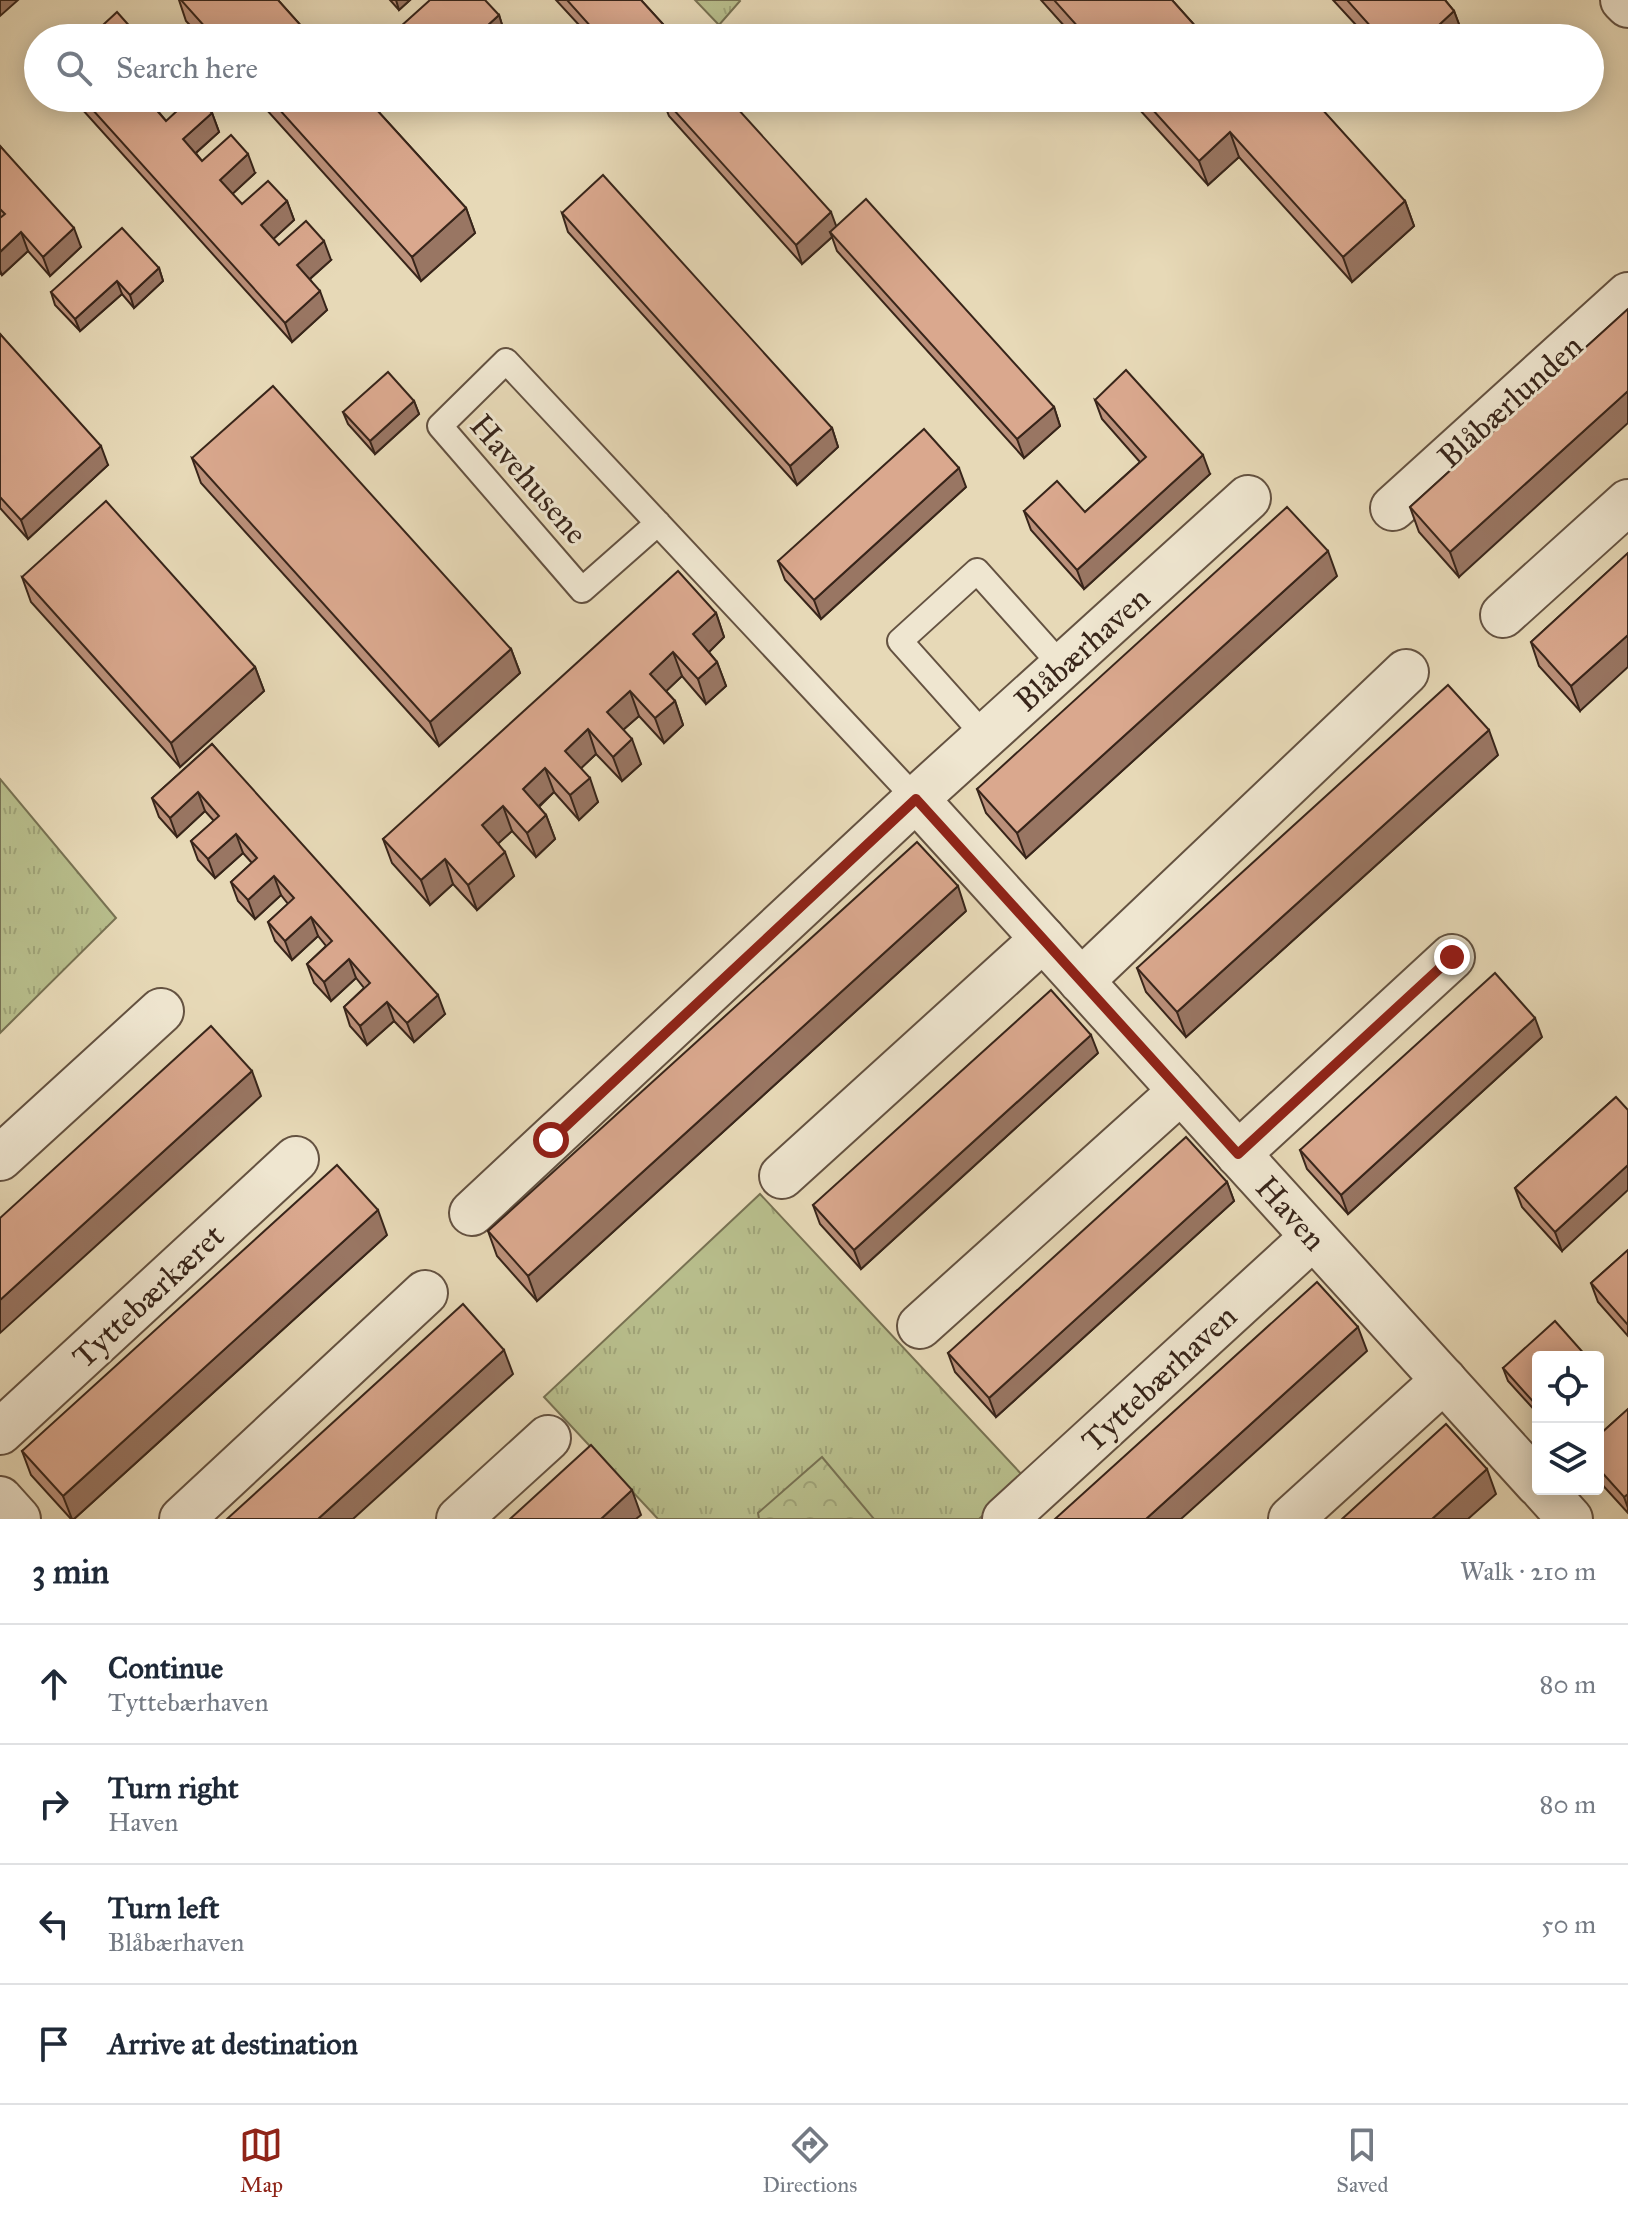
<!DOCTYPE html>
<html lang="en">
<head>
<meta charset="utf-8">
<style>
  body { margin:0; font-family:"IM FELL Great Primer",serif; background:#f2f2f3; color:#1f2937 }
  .controls { position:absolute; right:24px; bottom:24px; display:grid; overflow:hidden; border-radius:8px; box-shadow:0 4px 20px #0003 }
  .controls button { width:72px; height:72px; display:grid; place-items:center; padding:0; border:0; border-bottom:2px solid #e0e1e3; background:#fff; color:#1f2937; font:40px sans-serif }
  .stop { position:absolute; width:24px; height:24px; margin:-18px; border:6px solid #8f2418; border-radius:50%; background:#fff }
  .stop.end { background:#8f2418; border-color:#fff; box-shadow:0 2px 8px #0008 }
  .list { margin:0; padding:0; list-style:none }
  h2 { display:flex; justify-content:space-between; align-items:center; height:104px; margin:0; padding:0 32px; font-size:34px }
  h2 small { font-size:26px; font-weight:400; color:#747a83 }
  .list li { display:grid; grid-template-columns:52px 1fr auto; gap:24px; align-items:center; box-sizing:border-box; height:120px; padding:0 32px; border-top:2px solid #e0e1e3 }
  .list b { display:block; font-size:30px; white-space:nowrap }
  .list p { margin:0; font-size:26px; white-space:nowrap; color:#747a83 }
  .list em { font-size:26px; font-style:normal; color:#747a83 }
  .icon { flex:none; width:44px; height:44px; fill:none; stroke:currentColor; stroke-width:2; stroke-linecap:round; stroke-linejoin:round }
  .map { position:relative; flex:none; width:1628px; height:1519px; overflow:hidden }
  .search { position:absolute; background:#fff; box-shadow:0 4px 20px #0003; left:24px; right:24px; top:24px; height:88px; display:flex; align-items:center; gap:20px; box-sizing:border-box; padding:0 28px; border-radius:44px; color:#747a83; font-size:30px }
  .sheet { height:584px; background:#fff }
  nav { display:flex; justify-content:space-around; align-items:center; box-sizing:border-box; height:112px; border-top:2px solid #e0e1e3; background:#fff; font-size:22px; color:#747a83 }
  nav a { display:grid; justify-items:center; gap:4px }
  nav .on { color:#8f2418 }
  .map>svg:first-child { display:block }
  .grass { fill:url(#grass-tufts); stroke:#787253; stroke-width:2 }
  .park { fill:url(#park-crowns); stroke:#787253; stroke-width:2 }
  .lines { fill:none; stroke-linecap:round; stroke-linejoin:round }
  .service-casing { stroke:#645241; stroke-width:28 }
  .minor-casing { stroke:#645241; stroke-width:48 }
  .service { stroke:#efe6d0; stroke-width:24 }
  .minor { stroke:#efe6d0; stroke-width:44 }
  .wall { fill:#bb907a; stroke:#38251a; stroke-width:2 }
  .shaded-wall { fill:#997663; stroke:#38251a; stroke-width:2 }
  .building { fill:#daa88e; stroke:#38251a; stroke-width:2 }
  .route { stroke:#8f2418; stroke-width:10 }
  .labels { text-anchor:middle; stroke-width:6; stroke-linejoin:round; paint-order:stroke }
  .street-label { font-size:32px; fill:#38251a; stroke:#efe6d0 }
</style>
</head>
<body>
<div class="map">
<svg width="1628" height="1519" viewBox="0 0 1628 1519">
  <defs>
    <pattern id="grass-tufts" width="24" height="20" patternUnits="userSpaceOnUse" patternTransform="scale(2)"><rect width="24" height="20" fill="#b8be8c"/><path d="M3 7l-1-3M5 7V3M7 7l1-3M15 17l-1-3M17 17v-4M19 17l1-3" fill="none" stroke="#9fa378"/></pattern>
    <pattern id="park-crowns" width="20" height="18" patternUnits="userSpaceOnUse" patternTransform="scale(2)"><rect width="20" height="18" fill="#b8be8c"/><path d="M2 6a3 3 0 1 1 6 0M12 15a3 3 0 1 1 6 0" fill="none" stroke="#9fa378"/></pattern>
  </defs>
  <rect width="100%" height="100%" fill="#e7d9b7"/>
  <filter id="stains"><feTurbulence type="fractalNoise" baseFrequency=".0025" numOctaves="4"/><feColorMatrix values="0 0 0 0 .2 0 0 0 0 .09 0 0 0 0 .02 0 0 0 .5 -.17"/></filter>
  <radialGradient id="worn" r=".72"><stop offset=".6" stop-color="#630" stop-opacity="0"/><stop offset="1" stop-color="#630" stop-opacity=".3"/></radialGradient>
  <g class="grass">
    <path d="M695,0H739L740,1L719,25Z"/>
    <path d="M0,779L116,918L0,1033Z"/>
    <path d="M760,1194L1024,1477L979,1519H658L544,1397Z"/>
  </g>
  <path class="park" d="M822,1457L874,1519H759L758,1513Z"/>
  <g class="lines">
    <defs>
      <g id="service">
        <path d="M658,523L582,590L440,426L506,361L916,799"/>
        <path d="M985,736L900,641L977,571L1062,666"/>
      </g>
      <g id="minor">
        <path d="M1623,0L1628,5"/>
        <path d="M1393,508L1628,295"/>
        <path d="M1503,615L1628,502"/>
        <path d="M916,799L1538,1484"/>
        <path d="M1081,981L1406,672"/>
        <path d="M1238,1154L1452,957"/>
        <path d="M0,1158L161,1011"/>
        <path d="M782,1176L1043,939"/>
        <path d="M472,1213L916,799L1248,498"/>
        <path d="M920,1326L1181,1091"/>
        <path d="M0,1432L296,1159"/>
        <path d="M1543,1489L1570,1519"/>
        <path d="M0,1499L18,1519"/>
        <path d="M182,1519L425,1293"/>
        <path d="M459,1519L548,1438"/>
        <path d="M1005,1519L1313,1237"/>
        <path d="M1291,1519L1444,1380"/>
      </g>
    </defs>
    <use href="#service" class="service-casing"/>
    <use href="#minor" class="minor-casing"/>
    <use href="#service" class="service"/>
    <use href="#minor" class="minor"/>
  </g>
  <g class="wall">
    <path d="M179,0H278L312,38H202L186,21Z"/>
    <path d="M390,0H410L399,10Z"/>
    <path d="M556,0H641L672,34L674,38H591Z"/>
    <path d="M1041,0H1172L1206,38H1075Z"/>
    <path d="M1333,0H1445L1454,11L1463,35L1460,38H1368Z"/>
    <path d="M499,15L503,28L492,38H390V36Z"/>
    <path d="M72,98H170L157,110L166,121L212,113L219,132L196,153L202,161L255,173L232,194L242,204L287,201L294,220L273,239L279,245L331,260L310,279L327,310L292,342Z"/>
    <path d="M256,98H366L466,208L475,233L421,281Z"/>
    <path d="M662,98L836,226L1054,407L1060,426L1024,458L837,251L832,237L802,264L669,116Z"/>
    <path d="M1129,98H1261L1405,201L1414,226L1352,282L1239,157L1208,185Z"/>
    <path d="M0,146L81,247L50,276L28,251L2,275L0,273Z"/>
    <path d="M562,213L832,428L838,447L797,485L568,232Z"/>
    <path d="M159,268L163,281L134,308L122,294L80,331L55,305L51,292Z"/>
    <path d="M1628,309L1459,577L1419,532L1410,507Z"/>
    <path d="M0,334L108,465L28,539L0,508Z"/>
    <path d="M1095,400L1210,474L1084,589L1031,530L1024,511L1085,512L1140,462L1102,419Z"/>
    <path d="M414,401L419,414L375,454L348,424L343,412Z"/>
    <path d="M192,458L511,649L520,673L439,746L201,483Z"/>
    <path d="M966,487L821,619L785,580L778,561Z"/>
    <path d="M1628,553L1580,711L1539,666L1531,642Z"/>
    <path d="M1337,576L1026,858L986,813L977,789Z"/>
    <path d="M22,577L255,667L264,691L180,767L31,602Z"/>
    <path d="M716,613L724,637L709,652L717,662L726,686L706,704L682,676L666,691L675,701L683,725L664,743L639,716L623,730L641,764L622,781L596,754L581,768L598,802L579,820L554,792L539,807L546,815L555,839L536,857L512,831L498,843L514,876L477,910L453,884L430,905L392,863L383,839Z"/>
    <path d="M212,744L445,1014L414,1042L394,1021L367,1045L350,1026L344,1007L364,988L356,978L331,1001L314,983L307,964L326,946L318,936L292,960L275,941L268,922L288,904L281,895L255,919L238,901L231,882L252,863L243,853L215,878L198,860L191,841L214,821L205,811L177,837L159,817L152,798Z"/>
    <path d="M1498,755L1186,1037L1146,992L1137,968Z"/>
    <path d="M966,911L537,1301L497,1256L488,1231Z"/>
    <path d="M1542,1037L1348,1214L1307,1169L1300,1150Z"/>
    <path d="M1098,1053L861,1269L820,1224L813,1205Z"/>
    <path d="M1616,1097L1562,1251L1522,1207L1515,1188Z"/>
    <path d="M1227,1182L1234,1201L996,1417L955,1372L948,1353Z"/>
    <path d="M387,1235L74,1519H71L31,1475L22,1451Z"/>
    <path d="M1628,1250V1336L1598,1302L1591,1283Z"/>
    <path d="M1538,1357V1414L1508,1381L1503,1368Z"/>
    <path d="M1628,1409V1513L1598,1480V1436Z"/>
  </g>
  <g class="shaded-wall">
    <path d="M0,0H18L0,16Z"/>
    <path d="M396,0H410L399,10Z"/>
    <path d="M1454,11L1463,35L1460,38H1425Z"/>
    <path d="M499,15L503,28L492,38H474Z"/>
    <path d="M459,27L463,38H447Z"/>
    <path d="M133,30L136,38H124Z"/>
    <path d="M145,98H170L151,115Z"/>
    <path d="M212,113L219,132L190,158L183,139Z"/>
    <path d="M1230,132L1239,157L1208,185L1199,161Z"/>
    <path d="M248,154L255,173L227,199L220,180Z"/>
    <path d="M287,201L294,220L268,244L261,225Z"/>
    <path d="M1405,201L1414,226L1352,282L1343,257Z"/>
    <path d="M466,208L475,233L421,281L412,257Z"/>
    <path d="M831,212L838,231L830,232L832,237L802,264L796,245Z"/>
    <path d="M74,228L81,247L50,276L43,257Z"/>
    <path d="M21,232L28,251L2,275L0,270V252Z"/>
    <path d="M324,241L331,260L304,284L297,265Z"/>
    <path d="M159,268L163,281L134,308L130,295Z"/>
    <path d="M117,281L122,294L80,331L75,319Z"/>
    <path d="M320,291L327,310L292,342L285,323Z"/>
    <path d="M1628,391V423L1459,577L1450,552Z"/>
    <path d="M414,401L419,414L375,454L370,441Z"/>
    <path d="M1054,407L1060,426L1024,458L1017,439Z"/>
    <path d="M832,428L838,447L797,485L790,466Z"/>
    <path d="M101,446L108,465L28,539L21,520Z"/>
    <path d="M1203,455L1210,474L1084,589L1077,570Z"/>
    <path d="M959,468L966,487L821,619L814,600Z"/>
    <path d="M1328,551L1337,576L1026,858L1017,833Z"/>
    <path d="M716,613L724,637L702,659L693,634Z"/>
    <path d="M1628,635V667L1580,711L1571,686Z"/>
    <path d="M511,649L520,673L439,746L430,722Z"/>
    <path d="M673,652L682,676L659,698L650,674Z"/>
    <path d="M717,662L726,686L706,704L698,679Z"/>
    <path d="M255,667L264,691L180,767L171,743Z"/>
    <path d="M630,691L639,716L616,736L607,712Z"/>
    <path d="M675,701L683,725L664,743L655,718Z"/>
    <path d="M588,729L596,754L574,775L565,751Z"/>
    <path d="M1489,730L1498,755L1186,1037L1177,1012Z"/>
    <path d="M632,739L641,764L622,781L613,757Z"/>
    <path d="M545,768L554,792L531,813L523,789Z"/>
    <path d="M590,778L598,802L579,820L570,795Z"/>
    <path d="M198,792L205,811L177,837L170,818Z"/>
    <path d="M503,806L512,831L491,850L482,825Z"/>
    <path d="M546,815L555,839L536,857L527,833Z"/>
    <path d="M236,834L243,853L215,878L208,859Z"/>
    <path d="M505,852L514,876L477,910L468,885Z"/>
    <path d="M445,859L453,884L430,905L421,880Z"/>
    <path d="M274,876L281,895L255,919L248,900Z"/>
    <path d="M958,886L966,911L537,1301L528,1276Z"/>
    <path d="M311,917L318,936L292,960L285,941Z"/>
    <path d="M349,959L356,978L331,1001L324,982Z"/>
    <path d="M438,995L445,1014L414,1042L407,1023Z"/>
    <path d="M387,1002L394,1021L367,1045L360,1026Z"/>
    <path d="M1535,1018L1542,1037L1348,1214L1341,1195Z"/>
    <path d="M1091,1035L1098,1053L861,1269L854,1250Z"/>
    <path d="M252,1071L261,1096L0,1333V1300Z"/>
    <path d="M1628,1165V1190L1562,1251L1555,1232Z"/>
    <path d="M1227,1182L1234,1201L996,1417L989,1398Z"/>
    <path d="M378,1210L387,1235L74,1519H72L63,1496Z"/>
    <path d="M1358,1327L1367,1351L1181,1519H1146Z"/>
    <path d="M504,1350L513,1374L353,1519H318Z"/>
    <path d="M1487,1469L1496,1494L1468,1519H1432Z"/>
    <path d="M632,1490L641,1515L636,1519H601Z"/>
    <path d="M1628,1494V1508L1624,1497Z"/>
  </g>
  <g class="building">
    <path d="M181,0H278L312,38H215Z"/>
    <path d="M430,0H485L499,15L474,38H469L459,27L447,38H391L390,36Z"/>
    <path d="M567,0H641L672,34L668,38H601Z"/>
    <path d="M1054,0H1172L1206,38H1088Z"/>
    <path d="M1347,0H1445L1454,11L1425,38H1381Z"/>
    <path d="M117,12L133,30L124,38H89Z"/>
    <path d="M82,98H146L166,121L191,98H198L212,113L183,139L202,161L231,135L248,154L220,180L242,204L268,181L287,201L261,225L279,245L306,221L324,241L297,265L320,291L285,323Z"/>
    <path d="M269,98H366L466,208L412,257Z"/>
    <path d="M663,98H728L831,212L796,245Z"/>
    <path d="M1142,98H1312L1405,201L1343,257L1230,132L1199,161Z"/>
    <path d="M0,146L74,228L43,257L21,232L0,252V218L5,214L0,209Z"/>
    <path d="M603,175L832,428L790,466L562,213Z"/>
    <path d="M866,199L1054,407L1017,439L830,232Z"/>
    <path d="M122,228L159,268L130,295L117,281L75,319L51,292Z"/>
    <path d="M1628,309V391L1450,552L1410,507Z"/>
    <path d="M0,334L101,446L21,520L0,497Z"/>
    <path d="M1126,370L1203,455L1077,570L1024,511L1057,481L1085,512L1146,457L1095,400Z"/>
    <path d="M388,372L414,401L370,441L343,412Z"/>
    <path d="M273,386L511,649L430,722L192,458Z"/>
    <path d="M924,429L959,468L814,600L778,561Z"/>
    <path d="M106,501L255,667L171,743L22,577Z"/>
    <path d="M1287,507L1328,551L1017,833L977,789Z"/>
    <path d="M1628,553V635L1571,686L1531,642Z"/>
    <path d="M678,571L716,613L693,634L717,662L698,679L673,652L650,674L675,701L655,718L630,691L607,712L632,739L613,757L588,729L565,751L590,778L570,795L545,768L523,789L546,815L527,833L503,806L482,825L505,852L468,885L445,859L421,880L383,839Z"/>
    <path d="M1448,685L1489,730L1177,1012L1137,968Z"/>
    <path d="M212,744L438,995L407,1023L387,1002L360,1026L344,1007L370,983L349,959L324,982L307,964L332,941L311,917L285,941L268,922L294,898L274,876L248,900L231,882L257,858L236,834L208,859L191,841L219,816L198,792L170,818L152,798Z"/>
    <path d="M917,842L958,886L528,1276L488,1231Z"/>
    <path d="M1495,973L1535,1018L1341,1195L1300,1150Z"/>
    <path d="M1051,990L1091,1035L854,1250L813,1205Z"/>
    <path d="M211,1026L252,1071L0,1300V1218Z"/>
    <path d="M1616,1097L1628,1110V1165L1555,1232L1515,1188Z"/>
    <path d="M1186,1137L1227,1182L989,1398L948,1353Z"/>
    <path d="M337,1165L378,1210L63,1496L22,1451Z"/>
    <path d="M1628,1250V1325L1591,1283Z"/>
    <path d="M1317,1282L1358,1327L1146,1519H1055Z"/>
    <path d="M463,1304L504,1350L318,1519H227Z"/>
    <path d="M1555,1321L1587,1357H1538V1407L1503,1368Z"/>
    <path d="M1628,1409V1494L1624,1497L1598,1468V1436Z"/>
    <path d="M1446,1424L1487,1469L1432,1519H1342Z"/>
    <path d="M591,1445L632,1490L601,1519H510Z"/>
  </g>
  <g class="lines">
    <path class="route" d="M551,1140L916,799L1238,1154L1452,957"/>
  </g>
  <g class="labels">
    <g class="street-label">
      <text transform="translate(1510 401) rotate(-42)" y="11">Blåbærlunden</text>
      <text transform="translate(529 479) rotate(49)" y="11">Havehusene</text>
      <text transform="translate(1082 649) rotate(-42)" y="11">Blåbærhaven</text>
      <text transform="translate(1291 1213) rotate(48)" y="11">Haven</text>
      <text transform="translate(148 1296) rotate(-43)" y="11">Tyttebærkæret</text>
      <text transform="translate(1159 1378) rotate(-43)" y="11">Tyttebærhaven</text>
    </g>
  </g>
  <rect width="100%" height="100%" filter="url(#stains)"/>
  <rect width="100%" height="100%" fill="url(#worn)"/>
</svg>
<div class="controls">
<button><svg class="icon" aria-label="locate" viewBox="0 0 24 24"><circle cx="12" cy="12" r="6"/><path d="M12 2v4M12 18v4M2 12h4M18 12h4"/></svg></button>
<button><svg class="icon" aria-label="layers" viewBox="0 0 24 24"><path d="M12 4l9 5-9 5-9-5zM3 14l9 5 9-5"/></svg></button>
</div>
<div class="stop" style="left:551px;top:1140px"></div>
<div class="stop end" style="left:1452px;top:957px"></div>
<div class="search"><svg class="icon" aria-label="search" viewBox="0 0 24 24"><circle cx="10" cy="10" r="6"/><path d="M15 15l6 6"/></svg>Search here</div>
</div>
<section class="sheet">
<h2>3 min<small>Walk · 210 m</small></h2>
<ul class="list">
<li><svg class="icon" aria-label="ahead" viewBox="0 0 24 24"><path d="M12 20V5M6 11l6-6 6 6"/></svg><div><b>Continue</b><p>Tyttebærhaven</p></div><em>80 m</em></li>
<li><svg class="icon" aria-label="right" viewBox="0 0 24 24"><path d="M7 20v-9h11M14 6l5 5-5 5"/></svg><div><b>Turn right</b><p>Haven</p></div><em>80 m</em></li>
<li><svg class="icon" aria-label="left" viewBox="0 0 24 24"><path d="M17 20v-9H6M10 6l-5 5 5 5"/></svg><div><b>Turn left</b><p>Blåbærhaven</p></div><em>50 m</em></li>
<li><svg class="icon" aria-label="arrive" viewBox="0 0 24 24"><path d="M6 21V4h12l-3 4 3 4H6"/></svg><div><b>Arrive at destination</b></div></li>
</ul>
</section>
<nav>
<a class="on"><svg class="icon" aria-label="map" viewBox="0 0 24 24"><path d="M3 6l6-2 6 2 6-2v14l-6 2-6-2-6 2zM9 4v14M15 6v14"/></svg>Map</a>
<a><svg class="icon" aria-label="directions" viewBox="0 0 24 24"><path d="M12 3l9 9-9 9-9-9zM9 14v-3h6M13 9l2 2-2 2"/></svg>Directions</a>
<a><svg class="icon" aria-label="saved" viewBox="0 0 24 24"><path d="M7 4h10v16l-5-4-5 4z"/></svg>Saved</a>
</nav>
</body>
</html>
